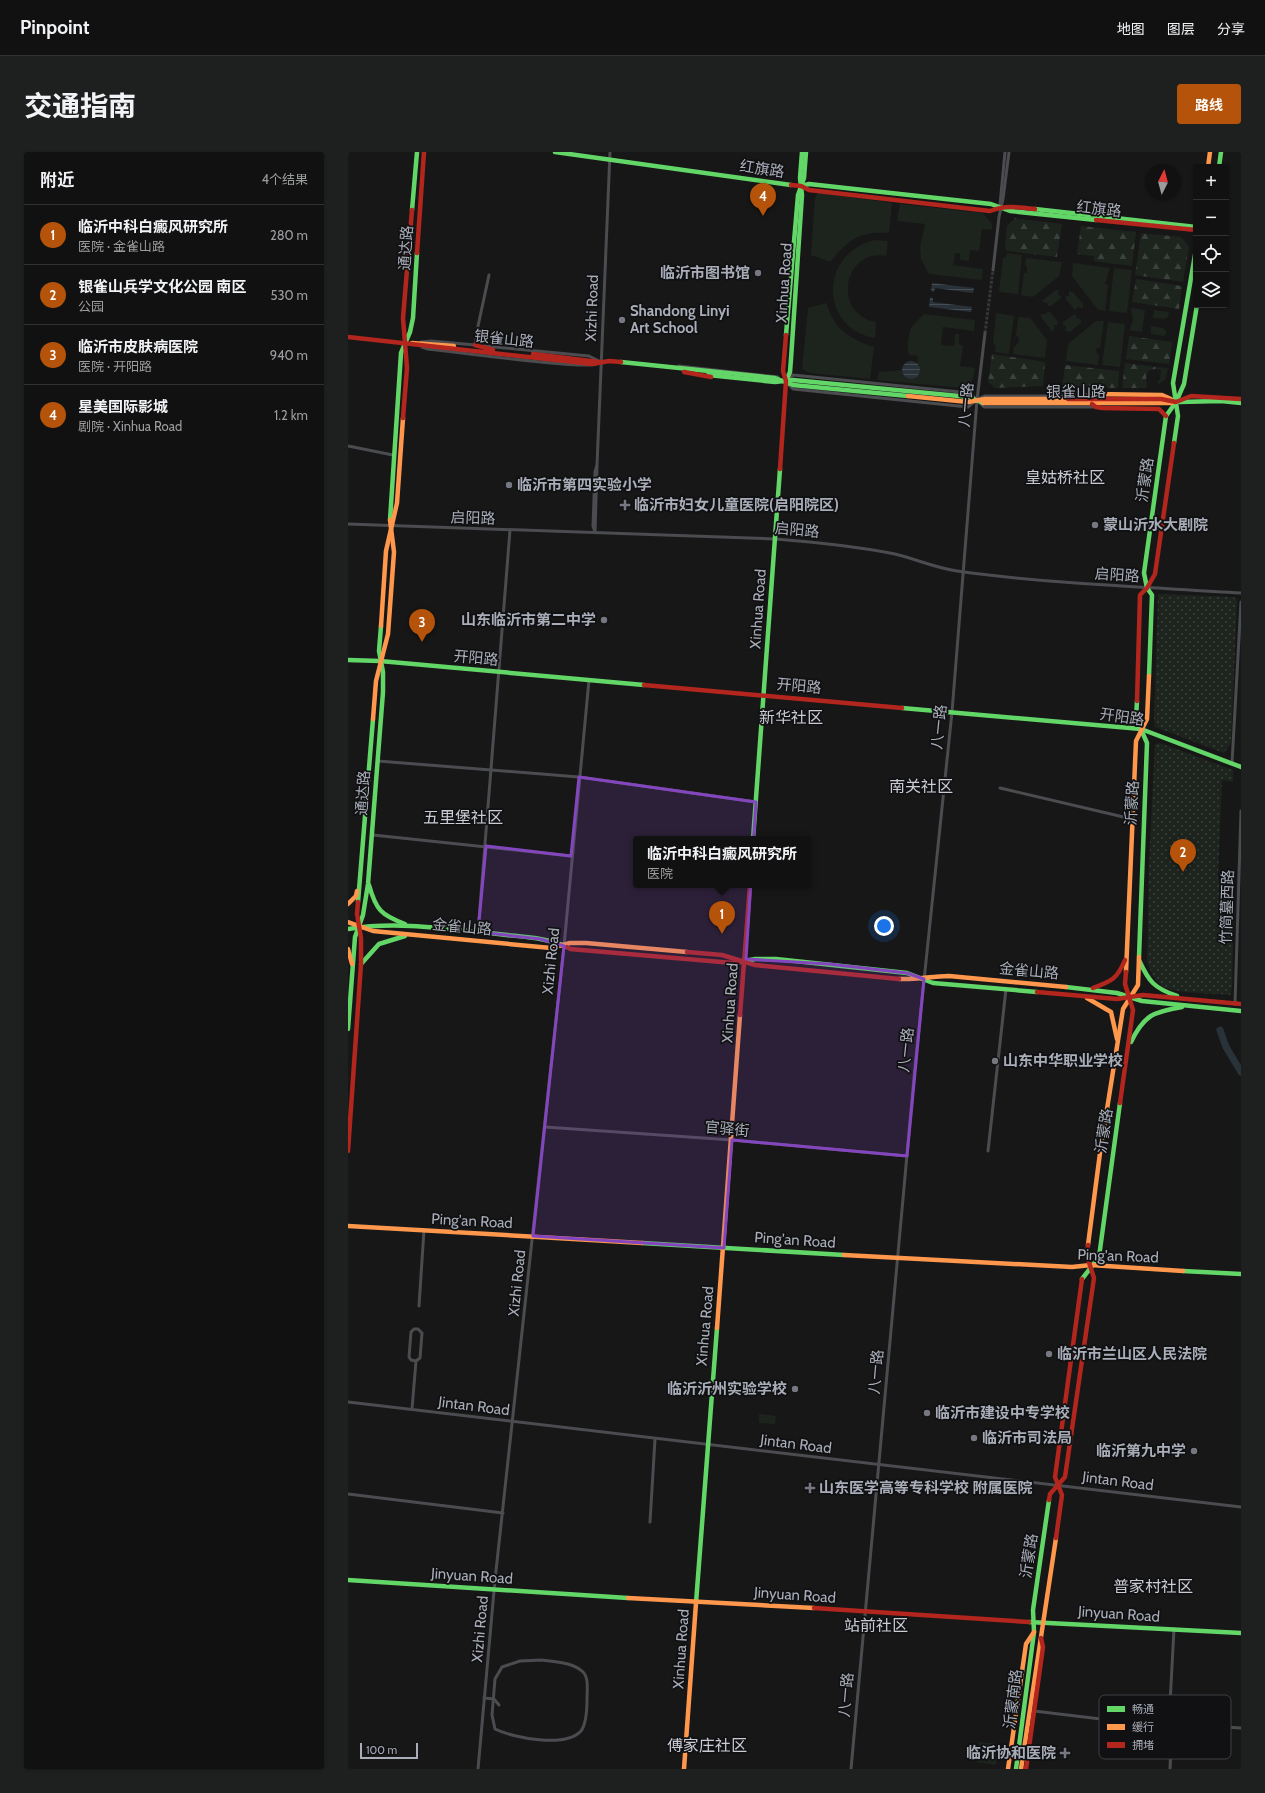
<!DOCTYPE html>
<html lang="zh">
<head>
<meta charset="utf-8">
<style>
  body { margin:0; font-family:Cabin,"Noto Sans SC",sans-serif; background:#1e1f1f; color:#f1f3f6 }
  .controls { position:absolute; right:12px; top:12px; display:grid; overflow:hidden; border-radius:4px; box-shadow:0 1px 3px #0004 }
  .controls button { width:36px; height:36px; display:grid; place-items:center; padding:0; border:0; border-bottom:1px solid #303131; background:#111; color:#f1f3f6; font:20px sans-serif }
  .compass { position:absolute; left:797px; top:12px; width:36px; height:36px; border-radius:50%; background:#111; box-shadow:0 1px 3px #0004; rotate:6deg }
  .scale { position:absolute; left:12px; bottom:10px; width:58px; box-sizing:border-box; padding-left:4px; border:2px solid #a8adb8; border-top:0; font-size:11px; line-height:14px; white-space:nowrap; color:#a8adb8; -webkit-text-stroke:3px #111113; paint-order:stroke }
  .you { position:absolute; left:536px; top:774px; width:14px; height:14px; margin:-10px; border:3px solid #fff; border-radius:50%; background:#1a73e8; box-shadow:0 0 0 6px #1a73e833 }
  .badge { display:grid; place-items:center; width:26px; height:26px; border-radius:50%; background:#b45309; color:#fff; font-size:13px; font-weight:700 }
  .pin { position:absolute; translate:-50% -33px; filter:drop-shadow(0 1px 2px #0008) }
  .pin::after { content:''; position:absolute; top:21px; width:14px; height:12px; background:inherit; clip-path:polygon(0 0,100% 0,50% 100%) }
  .popup { position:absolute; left:285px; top:684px; width:178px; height:52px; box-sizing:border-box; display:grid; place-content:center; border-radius:4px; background:#111; filter:drop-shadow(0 1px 3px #0005); font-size:13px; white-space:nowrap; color:#9c9d9f }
  .popup b { font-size:15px; color:#f1f3f6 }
  .popup::after { content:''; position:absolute; left:50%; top:100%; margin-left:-8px; border:8px solid transparent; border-top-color:#111 }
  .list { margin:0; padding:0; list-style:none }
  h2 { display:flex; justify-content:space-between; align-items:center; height:52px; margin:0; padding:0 16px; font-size:17px }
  h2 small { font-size:13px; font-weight:400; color:#9c9d9f }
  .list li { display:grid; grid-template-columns:26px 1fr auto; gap:12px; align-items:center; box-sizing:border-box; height:60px; padding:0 16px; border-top:1px solid #303131 }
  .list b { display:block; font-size:15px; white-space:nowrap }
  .list p { margin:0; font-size:13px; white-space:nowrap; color:#9c9d9f }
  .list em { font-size:13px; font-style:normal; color:#9c9d9f }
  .icon { flex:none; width:22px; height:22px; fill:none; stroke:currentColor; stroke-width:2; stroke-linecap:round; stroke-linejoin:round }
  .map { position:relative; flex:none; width:893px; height:1617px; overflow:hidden; border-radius:4px }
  header { display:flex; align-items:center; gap:24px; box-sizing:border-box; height:56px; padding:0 20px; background:#111; border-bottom:1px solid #303131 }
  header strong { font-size:19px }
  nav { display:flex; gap:22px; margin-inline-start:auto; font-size:14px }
  .intro { display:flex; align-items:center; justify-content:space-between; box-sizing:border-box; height:96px; padding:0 24px }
  h1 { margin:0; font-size:28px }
  .button { padding:10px 18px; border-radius:4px; background:#b45309; color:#fff; font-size:14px; font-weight:700 }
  main { display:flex; gap:24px; padding:0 24px }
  aside { flex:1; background:#111; border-radius:4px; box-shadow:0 1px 3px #0004 }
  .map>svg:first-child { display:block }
  .green { fill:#1d241e }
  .forest { fill:url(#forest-firs) }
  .park { fill:url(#park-dots) }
  .water { fill:url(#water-rules) }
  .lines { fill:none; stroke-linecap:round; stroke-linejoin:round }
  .river { stroke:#2a3239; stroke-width:7 }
  .street-tunnel { stroke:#343537; stroke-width:3; stroke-dasharray:3 1.5; stroke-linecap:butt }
  .street { stroke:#4b4c50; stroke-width:3 }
  .fast { stroke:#63d668; stroke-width:4.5 }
  .slow { stroke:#ff974d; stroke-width:4.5 }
  .jam { stroke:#b3261e; stroke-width:4.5 }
  .marked { fill:#8446be; fill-opacity:0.2; stroke:#8446be; stroke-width:3; stroke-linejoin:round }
  .poi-dot { fill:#757880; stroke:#111113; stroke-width:1.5 }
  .labels { text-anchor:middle; stroke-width:3.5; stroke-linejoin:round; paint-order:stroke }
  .street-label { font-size:15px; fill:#a8adb8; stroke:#111113 }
  .poi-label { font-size:15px; font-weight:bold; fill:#a8adb8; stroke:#111113; text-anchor:start }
  .neighbourhood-label { font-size:16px; fill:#c9ccd4; stroke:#111113 }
  .key { fill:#111113; stroke:#3e4045; stroke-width:1 }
  .key-label { font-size:11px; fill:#a8adb8 }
</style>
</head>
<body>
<header>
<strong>Pinpoint</strong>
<nav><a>地图</a><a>图层</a><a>分享</a></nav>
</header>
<div class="intro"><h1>交通指南</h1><a class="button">路线</a></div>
<main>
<aside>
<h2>附近<small>4个结果</small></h2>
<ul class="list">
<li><span class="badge">1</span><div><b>临沂中科白癜风研究所</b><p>医院 · 金雀山路</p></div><em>280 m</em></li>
<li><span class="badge">2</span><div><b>银雀山兵学文化公园 南区</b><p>公园</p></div><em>530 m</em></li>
<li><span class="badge">3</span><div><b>临沂市皮肤病医院</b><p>医院 · 开阳路</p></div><em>940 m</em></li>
<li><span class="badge">4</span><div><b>星美国际影城</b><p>剧院 · Xinhua Road</p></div><em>1.2 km</em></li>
</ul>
</aside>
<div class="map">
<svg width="893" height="1617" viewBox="0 0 893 1617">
  <defs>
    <pattern id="forest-firs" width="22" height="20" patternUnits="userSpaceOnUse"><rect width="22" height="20" fill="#1d241e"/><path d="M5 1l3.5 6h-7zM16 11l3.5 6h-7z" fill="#3b413d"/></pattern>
    <pattern id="park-dots" width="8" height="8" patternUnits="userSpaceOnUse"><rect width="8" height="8" fill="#1d241e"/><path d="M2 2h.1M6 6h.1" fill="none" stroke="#3b413d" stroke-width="1.8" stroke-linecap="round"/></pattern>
    <pattern id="water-rules" width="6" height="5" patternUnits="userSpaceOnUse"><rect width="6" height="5" fill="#2a3239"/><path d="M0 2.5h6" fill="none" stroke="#464d54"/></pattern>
  </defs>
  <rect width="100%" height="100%" fill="#171717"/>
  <g class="green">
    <path d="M470,41L544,51L541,81C511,79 500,88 482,110L463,103L467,46Z"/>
    <path d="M552,52L635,61L644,72V78L634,77L631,99L622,98L621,109L612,108V101H607L605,113L635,117L634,128L581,122L573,107L572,95L577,72L549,69Z"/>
    <path d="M527,88L540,89L538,104C496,96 483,162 528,170L527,186C471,176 471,101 527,88Z"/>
    <path d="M659,101L674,103L670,142L651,140L655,106L658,105Z"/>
    <path d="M678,106L714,110L711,124L685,145L673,143L676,121H679V115L677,112Z"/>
    <path d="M725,111L762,116L757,132L760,133L757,159L750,158L724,124Z"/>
    <path d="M766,116L784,118L779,161L761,159Z"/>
    <path d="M708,138H711L710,143L713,144V146L703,154H700V151L695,150V148Z"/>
    <path d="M721,139L725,140L735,152V156L729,155V158L726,157L718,147V144H721Z"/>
    <path d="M478,151C488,179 499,185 526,195L522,227L462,221L454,217L460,156Z"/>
    <path d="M783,156L797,158L794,180L781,178L785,168Z"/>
    <path d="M806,158L821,160L820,165L817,167L805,166Z"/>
    <path d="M699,160H702L710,170L709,173H706V179L703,178L693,165V162H699Z"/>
    <path d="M648,161L666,164L661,202L647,200L648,194L645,191Z"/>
    <path d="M576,162L627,168L626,179L595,175L593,193L606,194L607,182H611V192L615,194L612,214L627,216C625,227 625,233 614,236L529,228L531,220L555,218V221L571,214L569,212L570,204L561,203C559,197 560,183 563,177C565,172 572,166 576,162Z"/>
    <path d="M725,163H728V166L733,167V171L722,180L717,179L718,174L715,173V170Z"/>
    <path d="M670,165L682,166L699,188L697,206L665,202L666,195L670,191L671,185L668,184Z"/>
    <path d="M748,169H756L752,196H749L748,200L751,203L750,213L718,209L720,192Z"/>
    <path d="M760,170L777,172L772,215L754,213Z"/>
    <path d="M803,174L815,176L818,179L817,184L803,182Z"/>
    <path d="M809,215L820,216L818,227L811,232L809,230L812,227L813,218L808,217Z"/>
    <path d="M411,1262L428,1264L427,1272L411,1271Z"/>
    <path d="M631,1590L651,1592L648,1613L629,1610Z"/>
  </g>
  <g class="forest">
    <path d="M667,66L714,72L709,105L659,99L657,95L659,74Z"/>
    <path d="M733,74L788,80L784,114L746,109V104L729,102Z"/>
    <path d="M793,81L833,85L841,94L835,130L787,123Z"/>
    <path d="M788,127L834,134L831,157L784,150Z"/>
    <path d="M781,184L824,190L821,212L778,207Z"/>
    <path d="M644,202L697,210L695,234L647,236L640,230Z"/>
    <path d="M777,211L808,215L807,218H802L798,223L799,236H774Z"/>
    <path d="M717,213L771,219L770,236L714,235Z"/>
  </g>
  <g class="park">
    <path d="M811,442L885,445L889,447L883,591L876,601L807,575L806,568L810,444Z"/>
    <path d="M812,591L885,618V630L874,628L870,727H881L886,731L884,836L882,843C865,841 827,842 814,834C806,829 802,818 799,810L801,713L807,592Z"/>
  </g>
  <g class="water">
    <path d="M584,131L626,136L625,141L587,136L586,140L583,139Z"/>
    <path d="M582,145L585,146V150L624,155L623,160L581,155Z"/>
    <circle cx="563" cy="218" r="9"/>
  </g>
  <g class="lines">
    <path class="river" d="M872,878L878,895L893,920"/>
    <path class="street-tunnel" d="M637,181L645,118"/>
    <g class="street">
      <path d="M652,53L657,0"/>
      <path d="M645,118L651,65L655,47L661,0"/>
      <path d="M73,190L83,189L127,193"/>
      <path d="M127,193L130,174L141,123"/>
      <path d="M137,194L241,204L251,209"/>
      <path d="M74,195L80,197C102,199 238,218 249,212"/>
      <path d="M331,214L430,225"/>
      <path d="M440,227L445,223L622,241L628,247"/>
      <path d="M441,233L445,237L620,255L627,249"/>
      <path d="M632,246L637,244H736"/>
      <path d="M633,252L636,255H748"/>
      <path d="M0,294L45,303"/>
      <path d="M0,372L427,387C467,390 507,394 547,402C568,407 587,416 609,419C703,432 798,435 893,441"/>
      <path d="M247,380L245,374L247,320L249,313L262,0"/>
      <path d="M247,380L249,314"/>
      <path d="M30,609L231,625L408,650"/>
      <path d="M884,611L893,450"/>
      <path d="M652,636L784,667"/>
      <path d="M25,683L223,704"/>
      <path d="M130,780L162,378"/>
      <path d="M887,852L893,659"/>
      <path d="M197,975L384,988L559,1004"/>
      <path d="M640,999L658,837"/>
      <path d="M71,1154L76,1078"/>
      <path d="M0,1250L893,1355"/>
      <path d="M64,1257L68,1209L72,1206L74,1181L70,1177H66L63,1180L61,1205L63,1208L68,1209"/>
      <path d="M0,1342L155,1361"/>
      <path d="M302,1370L307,1287"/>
      <path d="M194,1508C207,1510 225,1510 235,1520C241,1526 239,1538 239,1547C239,1556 239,1571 233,1579C218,1596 165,1586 147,1577L144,1563L147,1527L154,1515L172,1509Z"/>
      <path d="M136,1546L146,1547L151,1553"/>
      <path d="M686,1559L761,1568L821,1570L824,1572L893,1576"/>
      <path d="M821,1570L826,1477"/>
      <path d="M130,1617L147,1428L216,794L241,528"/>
      <path d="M503,1617L567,915L604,560L629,248L637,181"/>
      <path d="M822,1617L824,1572"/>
    </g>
    <g class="fast">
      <path d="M207,0L443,33"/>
      <path d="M871,15L873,0"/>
      <path d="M453,34L461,32L643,52L662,59L748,68"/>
      <path d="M687,57L848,75"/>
      <path d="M64,58L69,0"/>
      <path d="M438,183L450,43L456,26L458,0"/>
      <path d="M273,210L427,226L445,233L560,244"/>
      <path d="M360,223L427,230L445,228L621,245L635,251"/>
      <path d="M438,229L442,220L443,207L454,43L452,26L454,0"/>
      <path d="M831,250L873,249L893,251"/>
      <path d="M826,291L830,264L825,231L848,97"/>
      <path d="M42,368L53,201L62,180L65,166L69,101"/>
      <path d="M0,508L32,509L296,533"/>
      <path d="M801,524L804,443L799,436L796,421L818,264L828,250L836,232L849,153"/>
      <path d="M789,549L788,566L799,591L791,805"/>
      <path d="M554,556L793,577L893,615"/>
      <path d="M405,687L432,317"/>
      <path d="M21,733C28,758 33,763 57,772"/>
      <path d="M10,750L25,567"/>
      <path d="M0,777C49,769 100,777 150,782C172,785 198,785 219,795"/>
      <path d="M791,808C801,830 806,836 829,844"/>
      <path d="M392,810L407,807H428L559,821L585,831L689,840"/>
      <path d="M13,812L31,792L57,784"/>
      <path d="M718,835L769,841L794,849L893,859"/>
      <path d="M0,877L7,785L15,763L20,732L35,540V520L31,499L33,474"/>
      <path d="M783,890C796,863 805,860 834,855"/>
      <path d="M294,1091L496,1103"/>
      <path d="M835,1119L893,1122"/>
      <path d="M734,1127L751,1105L772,951"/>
      <path d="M0,1428L280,1446"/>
      <path d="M348,1451L369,1176"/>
      <path d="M681,1470L893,1481"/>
      <path d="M668,1617L686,1480L685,1458L701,1348"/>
    </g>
    <g class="slow">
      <path d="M860,15L862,0"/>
      <path d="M64,191L106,194"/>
      <path d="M560,244L620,250L637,247H720"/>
      <path d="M734,245L746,242L814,243L823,247"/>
      <path d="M635,251H824"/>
      <path d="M33,474L38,399L49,351L55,266"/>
      <path d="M25,567L28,529L40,482L46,400L42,368"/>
      <path d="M0,752L8,744L9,739"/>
      <path d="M0,770L25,779L203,796L222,791H238L339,800"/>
      <path d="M0,797L4,812"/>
      <path d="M778,820L788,589L799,567L801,524"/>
      <path d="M551,827C568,828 584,824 601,824L718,835"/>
      <path d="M739,846L763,860L769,887"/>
      <path d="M0,1074L294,1091"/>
      <path d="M740,1093L752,1001L775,857L790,833L791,805"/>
      <path d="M496,1103L724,1115L743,1113L835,1119"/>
      <path d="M369,1176L392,863"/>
      <path d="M280,1446L466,1456"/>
      <path d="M336,1617L348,1451"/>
      <path d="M660,1617L678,1492L686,1480"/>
      <path d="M673,1617L708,1386"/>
    </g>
    <g class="jam">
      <path d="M443,33L453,34L461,38L642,59C657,53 670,55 687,57"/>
      <path d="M748,68L848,78"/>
      <path d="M69,101L76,0"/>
      <path d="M0,185L244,212L261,209L273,210"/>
      <path d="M127,193L145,198"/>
      <path d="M185,202L251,210"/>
      <path d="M336,220L363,225"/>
      <path d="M720,247H813L828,250L843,244L893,247"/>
      <path d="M744,252L748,255L754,256L811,257L818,264"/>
      <path d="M55,266L59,216L55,166L64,58"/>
      <path d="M432,317L438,229L435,219L438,183"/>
      <path d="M296,533L554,556"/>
      <path d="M789,549L792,443L799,436L807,422L826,291"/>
      <path d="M219,795L222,797L385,811L392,810"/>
      <path d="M339,800L374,803L407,813L551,827"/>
      <path d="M745,836C764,829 769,827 777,808"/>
      <path d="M689,840L769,847L795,843L893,852"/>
      <path d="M392,863L402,733"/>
      <path d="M772,951L785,858L777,832L778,820"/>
      <path d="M0,999L13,812V786L9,762L10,750"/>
      <path d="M701,1348L702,1342L717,1325L746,1126L739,1104L740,1093"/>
      <path d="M708,1386L714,1343L707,1325L734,1127"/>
      <path d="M466,1456L681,1470"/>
      <path d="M678,1617L695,1495L693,1486"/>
    </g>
  </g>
  <path class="marked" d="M231,625L408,650L398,807L481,812L559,821L576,827L559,1004L384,988L376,1096L185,1084L216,794L192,787L130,780L138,694L223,704Z"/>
  <g class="poi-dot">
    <circle cx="410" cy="121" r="4"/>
    <circle cx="274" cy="168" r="4"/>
    <circle cx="161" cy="333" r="4"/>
    <path d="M275 347h4v4h4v4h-4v4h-4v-4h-4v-4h4z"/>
    <circle cx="747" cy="373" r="4"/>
    <circle cx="256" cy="468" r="4"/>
    <circle cx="647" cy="909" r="4"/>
    <circle cx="701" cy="1202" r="4"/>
    <circle cx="447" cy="1237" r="4"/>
    <circle cx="579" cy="1261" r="4"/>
    <circle cx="626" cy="1286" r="4"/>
    <circle cx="846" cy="1299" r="4"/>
    <path d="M460 1330h4v4h4v4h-4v4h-4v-4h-4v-4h4z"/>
    <path d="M715 1595h4v4h4v4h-4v4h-4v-4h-4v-4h4z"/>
  </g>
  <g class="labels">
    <g class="street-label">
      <text transform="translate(414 17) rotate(8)" y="5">红旗路</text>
      <text transform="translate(751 57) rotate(6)" y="5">红旗路</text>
      <text transform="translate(58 96) rotate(-86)" y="5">通达路</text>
      <text transform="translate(436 131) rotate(-86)" y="5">Xinhua Road</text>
      <text transform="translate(244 156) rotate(-88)" y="5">Xizhi Road</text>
      <text transform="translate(156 187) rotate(6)" y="5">银雀山路</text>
      <text x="728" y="245">银雀山路</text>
      <text transform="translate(618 253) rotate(-85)" y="5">八一路</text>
      <text transform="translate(797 328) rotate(-82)" y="5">沂蒙路</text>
      <text transform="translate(125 366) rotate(2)" y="5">启阳路</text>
      <text transform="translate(449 378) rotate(5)" y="5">启阳路</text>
      <text transform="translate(769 423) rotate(4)" y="5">启阳路</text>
      <text transform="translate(410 457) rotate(-86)" y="5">Xinhua Road</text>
      <text transform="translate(128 506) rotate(5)" y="5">开阳路</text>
      <text transform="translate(451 534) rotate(5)" y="5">开阳路</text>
      <text transform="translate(774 565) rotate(8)" y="5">开阳路</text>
      <text transform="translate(591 575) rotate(-84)" y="5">八一路</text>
      <text transform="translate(15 641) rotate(-86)" y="5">通达路</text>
      <text transform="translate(784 651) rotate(-87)" y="5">沂蒙路</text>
      <text transform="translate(879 755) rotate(-88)" y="5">竹简墓西路</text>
      <text transform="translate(114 775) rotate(5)" y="5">金雀山路</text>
      <text transform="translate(203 809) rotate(-84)" y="5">Xizhi Road</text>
      <text transform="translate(681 819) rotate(5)" y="5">金雀山路</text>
      <text transform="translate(382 851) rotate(-86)" y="5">Xinhua Road</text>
      <text transform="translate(558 898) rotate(-84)" y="5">八一路</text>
      <text transform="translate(379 977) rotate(5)" y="5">官驿街</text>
      <text transform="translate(756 979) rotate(-81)" y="5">沂蒙路</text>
      <text transform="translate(124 1069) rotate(3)" y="5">Ping'an Road</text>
      <text transform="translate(447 1088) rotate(4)" y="5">Ping'an Road</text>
      <text transform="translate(770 1104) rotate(2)" y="5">Ping'an Road</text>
      <text transform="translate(169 1131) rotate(-84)" y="5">Xizhi Road</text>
      <text transform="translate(357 1174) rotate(-85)" y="5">Xinhua Road</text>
      <text transform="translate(528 1220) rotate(-85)" y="5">八一路</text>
      <text transform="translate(126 1254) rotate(7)" y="5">Jintan Road</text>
      <text transform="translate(448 1292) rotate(7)" y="5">Jintan Road</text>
      <text transform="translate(770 1329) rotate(7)" y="5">Jintan Road</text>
      <text transform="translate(681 1404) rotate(-81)" y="5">沂蒙路</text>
      <text transform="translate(124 1424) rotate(4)" y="5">Jinyuan Road</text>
      <text transform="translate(447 1443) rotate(4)" y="5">Jinyuan Road</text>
      <text transform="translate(771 1462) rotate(4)" y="5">Jinyuan Road</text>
      <text transform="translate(132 1477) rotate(-85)" y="5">Xizhi Road</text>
      <text transform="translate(333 1497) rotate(-86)" y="5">Xinhua Road</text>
      <text transform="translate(498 1543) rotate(-85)" y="5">八一路</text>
      <text transform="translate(665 1547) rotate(-83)" y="5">沂蒙南路</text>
    </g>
    <g class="poi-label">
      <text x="402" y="126" text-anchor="end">临沂市图书馆</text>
      <text x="282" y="164">Shandong Linyi<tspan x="282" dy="17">Art School</tspan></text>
      <text x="169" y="338">临沂市第四实验小学</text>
      <text x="286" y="358">临沂市妇女儿童医院(启阳院区)</text>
      <text x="755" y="378">蒙山沂水大剧院</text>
      <text x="248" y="473" text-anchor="end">山东临沂市第二中学</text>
      <text x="655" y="914">山东中华职业学校</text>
      <text x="709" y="1207">临沂市兰山区人民法院</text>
      <text x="439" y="1242" text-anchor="end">临沂沂州实验学校</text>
      <text x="587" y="1266">临沂市建设中专学校</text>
      <text x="634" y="1291">临沂市司法局</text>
      <text x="838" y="1304" text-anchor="end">临沂第九中学</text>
      <text x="471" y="1341">山东医学高等专科学校 附属医院</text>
      <text x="708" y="1606" text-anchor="end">临沂协和医院</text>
    </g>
    <g class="neighbourhood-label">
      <text x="717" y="331">皇姑桥社区</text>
      <text x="443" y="571">新华社区</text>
      <text x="573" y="640">南关社区</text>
      <text x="115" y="671">五里堡社区</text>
      <text x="805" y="1440">普家村社区</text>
      <text x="528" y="1479">站前社区</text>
      <text x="359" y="1599">傅家庄社区</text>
    </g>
  </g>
  <rect x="751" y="1543" width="132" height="64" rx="6" class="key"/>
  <rect x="759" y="1554" width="18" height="6" fill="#63d668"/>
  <rect x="759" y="1572" width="18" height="6" fill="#ff974d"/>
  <rect x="759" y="1590" width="18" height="6" fill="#b3261e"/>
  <g class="key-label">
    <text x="784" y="1561">畅通</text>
    <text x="784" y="1579">缓行</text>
    <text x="784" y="1597">拥堵</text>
  </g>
</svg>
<div class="controls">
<button>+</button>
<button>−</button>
<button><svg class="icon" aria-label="locate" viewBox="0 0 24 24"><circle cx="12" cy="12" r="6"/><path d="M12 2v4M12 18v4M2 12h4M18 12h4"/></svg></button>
<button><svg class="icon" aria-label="layers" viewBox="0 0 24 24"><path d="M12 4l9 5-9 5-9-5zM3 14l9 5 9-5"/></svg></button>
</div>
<svg class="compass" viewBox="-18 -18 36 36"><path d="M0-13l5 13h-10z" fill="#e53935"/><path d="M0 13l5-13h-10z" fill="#9c9d9f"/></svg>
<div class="scale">100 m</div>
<div class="you"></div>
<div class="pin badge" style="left:374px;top:782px">1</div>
<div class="popup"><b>临沂中科白癜风研究所</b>医院</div>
<div class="pin badge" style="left:835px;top:720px">2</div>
<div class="pin badge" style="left:74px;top:490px">3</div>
<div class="pin badge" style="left:415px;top:64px">4</div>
</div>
</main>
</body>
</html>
